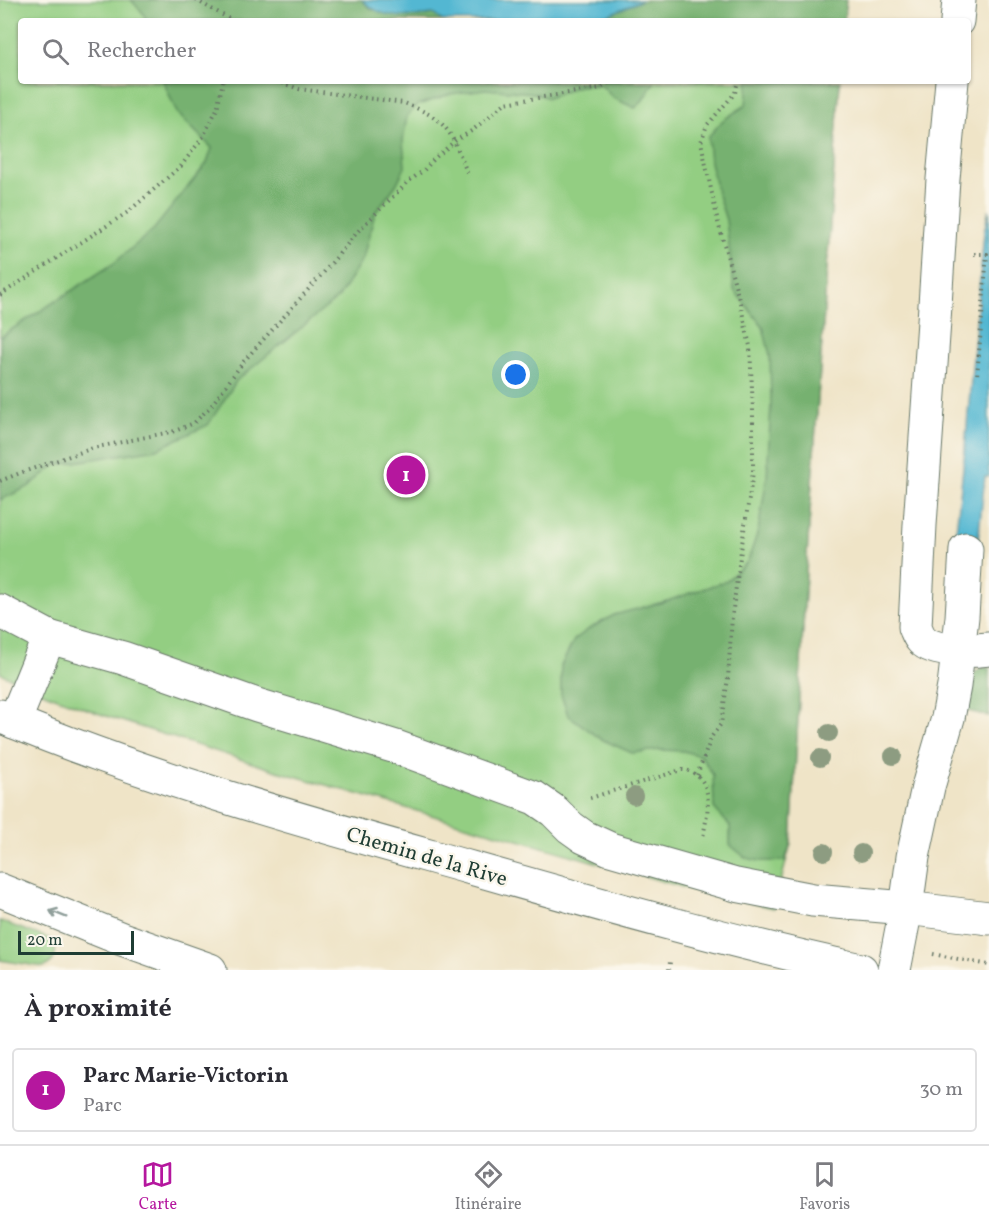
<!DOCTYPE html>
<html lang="fr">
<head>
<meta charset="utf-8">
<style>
  body { margin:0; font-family:Vollkorn,serif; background:#f7f7f7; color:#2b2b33 }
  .scale { position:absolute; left:18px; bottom:15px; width:116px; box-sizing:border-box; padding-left:6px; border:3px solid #1f3d34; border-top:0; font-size:16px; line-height:21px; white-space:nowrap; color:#1f3d34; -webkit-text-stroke:4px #fbf7ec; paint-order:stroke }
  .you { position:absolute; left:516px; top:375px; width:21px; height:21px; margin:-15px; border:4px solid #fff; border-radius:50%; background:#1a73e8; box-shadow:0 0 0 9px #1a73e833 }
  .badge { display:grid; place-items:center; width:39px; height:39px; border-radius:50%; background:#b5179e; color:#fff; font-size:20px; font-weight:700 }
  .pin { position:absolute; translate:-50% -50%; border:3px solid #fff; box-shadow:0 2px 6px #0006 }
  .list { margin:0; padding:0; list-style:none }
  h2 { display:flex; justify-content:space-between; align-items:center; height:78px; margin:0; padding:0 24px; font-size:26px }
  h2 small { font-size:20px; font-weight:400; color:#7c7c81 }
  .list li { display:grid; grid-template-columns:39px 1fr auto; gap:18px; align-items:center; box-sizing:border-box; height:84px; margin:0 12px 12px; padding:0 12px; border:2px solid #e1e1e2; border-radius:6px }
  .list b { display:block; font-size:22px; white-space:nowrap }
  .list p { margin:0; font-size:20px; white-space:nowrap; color:#7c7c81 }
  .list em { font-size:20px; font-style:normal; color:#7c7c81 }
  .icon { flex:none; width:33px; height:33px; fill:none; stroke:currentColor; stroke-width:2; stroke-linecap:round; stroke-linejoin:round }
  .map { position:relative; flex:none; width:989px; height:970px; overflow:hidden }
  .search { position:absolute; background:#fff; box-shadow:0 2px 4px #0004; left:18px; right:18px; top:18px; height:66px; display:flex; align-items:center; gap:15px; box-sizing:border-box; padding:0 21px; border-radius:6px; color:#7c7c81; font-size:22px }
  .sheet { height:174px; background:#fff }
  nav { display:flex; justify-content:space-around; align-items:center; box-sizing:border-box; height:84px; border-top:2px solid #e1e1e2; background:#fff; font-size:16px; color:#7c7c81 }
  nav a { display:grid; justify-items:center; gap:3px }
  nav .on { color:#b5179e }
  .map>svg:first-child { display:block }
  .green { fill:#93ce82; stroke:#59865b; stroke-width:1.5 }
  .forest { fill:#76b170; stroke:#4a7752; stroke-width:1.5 }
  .water { fill:#53b7d2; stroke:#397a83; stroke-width:1.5 }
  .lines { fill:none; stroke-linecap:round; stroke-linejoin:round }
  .minor-casing { stroke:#687767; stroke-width:35 }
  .highway-casing { stroke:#687767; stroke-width:35 }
  .path { stroke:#687767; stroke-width:4; stroke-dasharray:1.5 4.5; stroke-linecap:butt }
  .minor { stroke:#fff; stroke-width:33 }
  .highway { stroke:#fff; stroke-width:33 }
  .tree { fill:#8d9c81 }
  .oneway { stroke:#8f9e9a }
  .labels { text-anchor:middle; stroke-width:5; stroke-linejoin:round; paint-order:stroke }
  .street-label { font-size:21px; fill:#1f3d34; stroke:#fbf7ec }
</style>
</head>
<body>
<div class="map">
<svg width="989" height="970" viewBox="0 0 989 970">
  <rect width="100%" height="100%" fill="#fbf7ec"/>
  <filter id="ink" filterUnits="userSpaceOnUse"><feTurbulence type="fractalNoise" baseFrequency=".0167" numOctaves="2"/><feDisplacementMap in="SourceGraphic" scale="12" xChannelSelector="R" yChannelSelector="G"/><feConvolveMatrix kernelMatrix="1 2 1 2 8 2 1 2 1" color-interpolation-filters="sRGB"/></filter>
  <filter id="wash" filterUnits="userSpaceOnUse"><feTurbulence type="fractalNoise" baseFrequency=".008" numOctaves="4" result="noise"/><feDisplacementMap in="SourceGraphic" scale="24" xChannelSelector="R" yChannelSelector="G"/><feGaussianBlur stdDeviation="1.35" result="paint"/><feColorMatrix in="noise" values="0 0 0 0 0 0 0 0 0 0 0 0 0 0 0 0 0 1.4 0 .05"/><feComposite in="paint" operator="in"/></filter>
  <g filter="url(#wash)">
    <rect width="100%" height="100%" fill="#efe4c7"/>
    <g class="green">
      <path d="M0,0H362L371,9L443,21H21V81H840L807,555L791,843L774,908L693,890L277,771L103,715L47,694L0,673Z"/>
      <path d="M0,921L53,940C57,952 57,961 44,967L0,960Z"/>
    </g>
    <g class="forest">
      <path d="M131,0H362L371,9L415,17L433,14L443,21H147L143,13Z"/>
      <path d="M642,0H846L844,21H547L608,15Z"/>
      <path d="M163,81H655L641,103L635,108L613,98L601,85L579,86L548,98L534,93L485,89L450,94L418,105L407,116L403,141L405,167L396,185L375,213L363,258L339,297L237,380L208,425L157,449L56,465L28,487L0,500V337L113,264L154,229L207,163L212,148L177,113Z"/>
      <path d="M748,81H840L807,555L791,843L785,861H760L746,858L730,845V826L714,808L713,775L701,756L683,751L660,750L632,753L601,739L568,715L561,695V666L574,640L589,629L614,615L667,601L726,581L748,561L758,531L767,477L771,404L770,355L763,327L734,290L726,220L717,192L710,162L708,137L723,120L746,105Z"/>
      <path d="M982,667L989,668V716L967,711C965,692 964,679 982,667Z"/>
    </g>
    <g class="water">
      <path d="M362,0H642L608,15L547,21H443L433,14C406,18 382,20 362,0Z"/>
      <path d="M989,209V477H985L977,550L954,549L964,459L984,233Z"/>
    </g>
  </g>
  <g filter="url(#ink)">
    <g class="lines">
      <defs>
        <g id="minor">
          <path d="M957,21L959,0"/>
          <path d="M952,81L943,179L934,321L920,525L915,627C917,631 918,636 922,640C935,653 972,651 989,649"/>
          <path d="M0,611L49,637L123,658L257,705L396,747L535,798L554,811L570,827L584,837L610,849L736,885L813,900L906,908L989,918"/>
          <path d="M0,716C141,775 289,817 436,858C577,898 718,939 861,970"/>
          <path d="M14,722L49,637"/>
          <path d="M894,970L906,908L913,857L928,787L948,718L954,686L962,617L966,549"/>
        </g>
        <path id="highway" d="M0,890L122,939L210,970"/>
      </defs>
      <use href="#minor" class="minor-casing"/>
      <use href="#highway" class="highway-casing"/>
      <g class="path">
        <path d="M196,0L233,21"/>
        <path d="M276,81L299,89L404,103C449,120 451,132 468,175"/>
        <path d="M974,254H987L977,377"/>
        <path d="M0,295L128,212L181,166L203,137L217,109L223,81"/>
        <path d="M0,481L20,473L93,448L175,431L194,423L211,406L244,361L324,272L360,229L408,182L424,170L436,157L455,141L473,130L505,103L601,88L611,81"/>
        <path d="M697,775L712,736L721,724L728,678L732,616L740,557L753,472V410L750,346L740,303L718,222L701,142L707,125L735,93L738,81"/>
        <path d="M590,798L681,770C688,770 693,772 699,777C714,793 706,818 703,838"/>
        <path d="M933,954L989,965"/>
        <path d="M669,970L670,962"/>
      </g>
      <use href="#minor" class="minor"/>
      <use href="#highway" class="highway"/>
    </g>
    <g class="tree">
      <circle cx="829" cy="733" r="9"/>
      <circle cx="893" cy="756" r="9"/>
      <circle cx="820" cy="758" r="9"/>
      <circle cx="634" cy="796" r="9"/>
      <circle cx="824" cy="852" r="9"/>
      <circle cx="861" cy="853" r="9"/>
    </g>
    <defs><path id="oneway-shaft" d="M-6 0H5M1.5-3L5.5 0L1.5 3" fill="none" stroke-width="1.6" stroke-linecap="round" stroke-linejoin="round" transform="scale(1.5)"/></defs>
    <use class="oneway" href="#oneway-shaft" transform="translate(58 914) rotate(-158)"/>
  </g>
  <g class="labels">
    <g class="street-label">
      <text transform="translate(427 856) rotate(16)" y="7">Chemin de la Rive</text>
    </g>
  </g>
</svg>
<div class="scale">20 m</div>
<div class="you"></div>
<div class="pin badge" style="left:406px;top:475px">1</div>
<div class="search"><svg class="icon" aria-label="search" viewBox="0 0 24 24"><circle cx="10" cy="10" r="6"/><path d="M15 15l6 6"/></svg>Rechercher</div>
</div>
<section class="sheet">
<h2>À proximité<small></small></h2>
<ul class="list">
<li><span class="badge">1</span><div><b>Parc Marie-Victorin</b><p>Parc</p></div><em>30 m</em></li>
</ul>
</section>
<nav>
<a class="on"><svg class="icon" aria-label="map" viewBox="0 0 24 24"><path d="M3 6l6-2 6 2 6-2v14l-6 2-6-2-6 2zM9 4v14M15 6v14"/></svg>Carte</a>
<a><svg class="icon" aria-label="directions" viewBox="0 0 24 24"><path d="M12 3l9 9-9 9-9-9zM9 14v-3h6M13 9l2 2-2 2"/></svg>Itinéraire</a>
<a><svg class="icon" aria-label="saved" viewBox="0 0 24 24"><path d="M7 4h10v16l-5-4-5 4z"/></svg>Favoris</a>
</nav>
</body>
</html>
